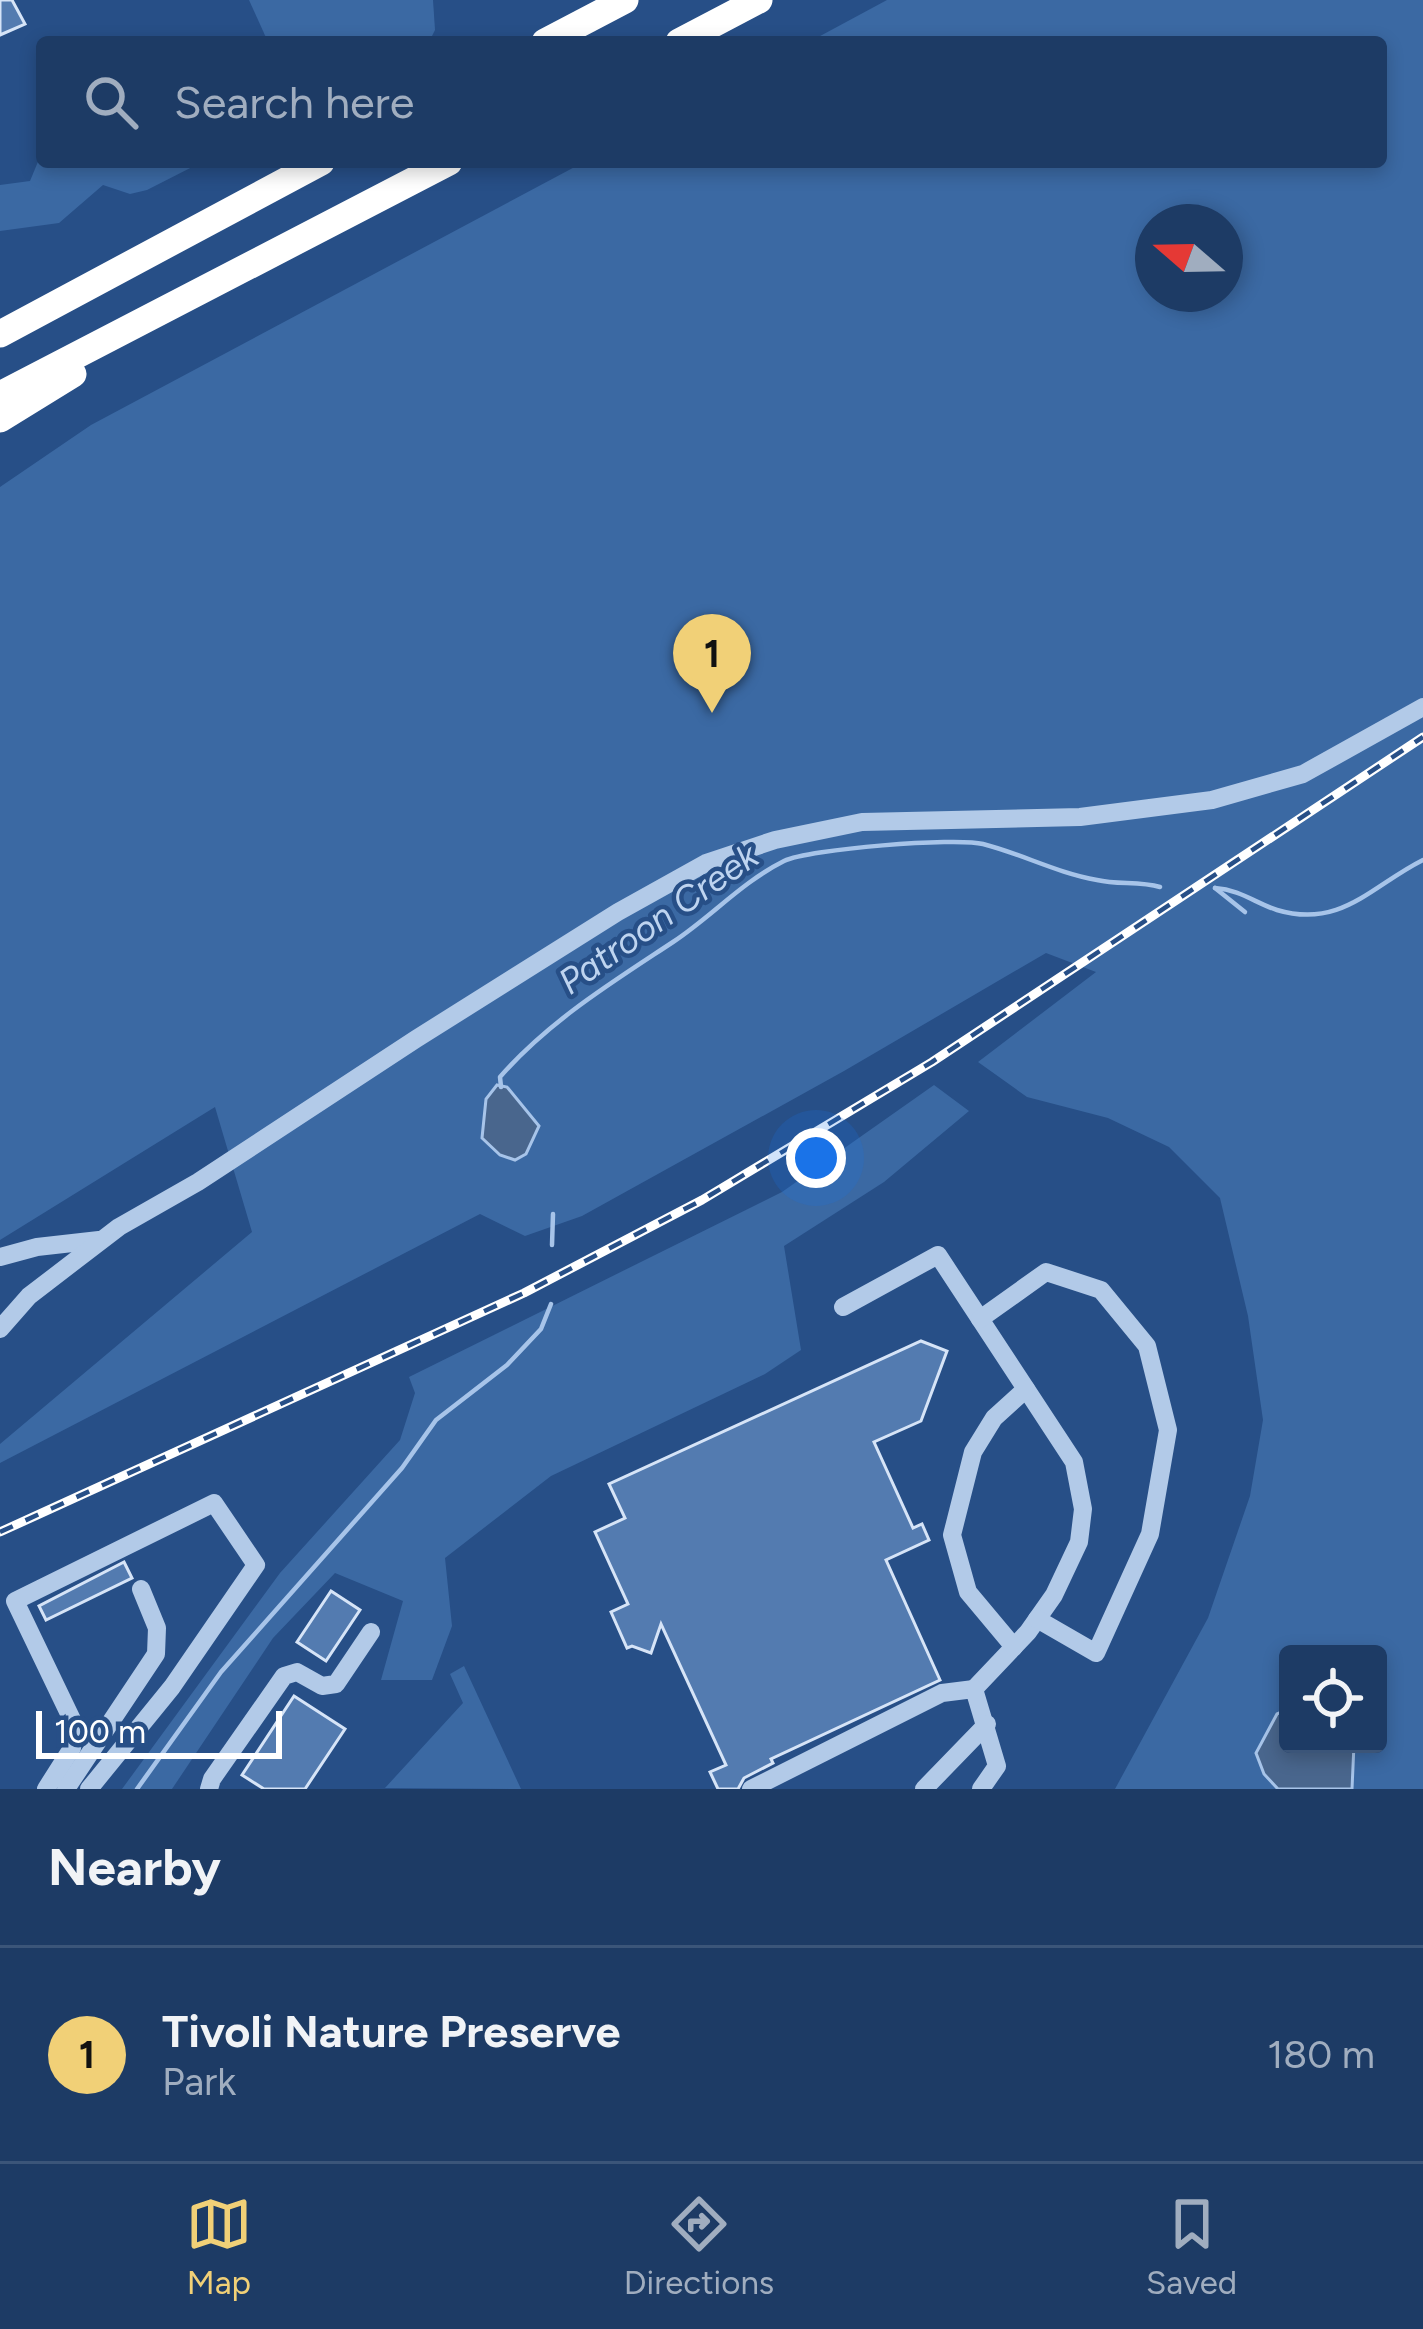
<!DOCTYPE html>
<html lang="en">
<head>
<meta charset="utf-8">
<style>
  body { margin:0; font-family:Figtree,sans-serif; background:#25426b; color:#f1f3f6 }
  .controls { position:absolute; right:36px; bottom:36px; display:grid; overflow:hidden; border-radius:12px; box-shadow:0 6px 18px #0003 }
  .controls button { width:108px; height:108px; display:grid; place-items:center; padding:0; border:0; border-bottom:3px solid #3b5579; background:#1d3b65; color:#f1f3f6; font:60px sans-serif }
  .compass { position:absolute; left:1135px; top:204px; width:108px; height:108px; border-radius:50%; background:#1d3b65; box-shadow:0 6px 18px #0003; rotate:290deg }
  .scale { position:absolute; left:36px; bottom:30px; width:246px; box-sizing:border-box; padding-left:12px; border:6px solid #fff; border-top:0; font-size:33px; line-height:42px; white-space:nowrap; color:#fff; -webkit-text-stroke:9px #274f87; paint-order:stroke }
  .you { position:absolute; left:816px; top:1158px; width:42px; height:42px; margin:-30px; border:9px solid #fff; border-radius:50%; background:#1a73e8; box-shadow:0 0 0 18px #1a73e833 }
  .badge { display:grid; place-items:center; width:78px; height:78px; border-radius:50%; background:#f1d077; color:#111; font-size:39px; font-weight:700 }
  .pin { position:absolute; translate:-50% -99px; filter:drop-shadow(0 3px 6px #0008) }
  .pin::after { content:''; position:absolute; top:63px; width:42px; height:36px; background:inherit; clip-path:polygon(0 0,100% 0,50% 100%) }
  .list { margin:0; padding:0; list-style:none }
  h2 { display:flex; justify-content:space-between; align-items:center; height:156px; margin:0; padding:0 48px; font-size:51px }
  h2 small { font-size:39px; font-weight:400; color:#a0adbf }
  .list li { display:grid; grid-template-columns:78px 1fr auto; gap:36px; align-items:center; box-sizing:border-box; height:216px; padding:0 48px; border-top:3px solid #3b5579 }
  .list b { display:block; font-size:45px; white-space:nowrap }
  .list p { margin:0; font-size:39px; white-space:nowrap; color:#a0adbf }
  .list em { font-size:39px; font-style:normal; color:#a0adbf }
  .icon { flex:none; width:66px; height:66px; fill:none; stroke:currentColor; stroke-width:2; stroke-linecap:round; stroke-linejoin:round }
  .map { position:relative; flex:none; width:1423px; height:1789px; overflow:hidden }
  .search { position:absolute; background:#1d3b65; box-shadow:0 6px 18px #0003; left:36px; right:36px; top:36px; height:132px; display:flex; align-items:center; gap:30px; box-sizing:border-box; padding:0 42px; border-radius:12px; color:#a0adbf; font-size:45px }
  .sheet { height:372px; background:#1d3b65 }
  nav { display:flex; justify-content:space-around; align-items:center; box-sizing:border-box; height:168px; border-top:3px solid #3b5579; background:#1d3b65; font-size:33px; color:#a0adbf }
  nav a { display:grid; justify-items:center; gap:6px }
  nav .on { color:#f1d077 }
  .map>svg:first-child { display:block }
  .green { fill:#3b69a3; fill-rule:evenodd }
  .water { fill:#49668d; stroke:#a7c4e9; stroke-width:3 }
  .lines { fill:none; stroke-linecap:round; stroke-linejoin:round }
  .stream { stroke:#a7c4e9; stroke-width:4.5 }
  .building { fill:#537bb0; stroke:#d6e4f7; stroke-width:3 }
  .minor { stroke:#b2cae8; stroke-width:18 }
  .highway { stroke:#fff; stroke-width:27 }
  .rail-casing { stroke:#fff; stroke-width:9 }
  .rail { stroke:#274f87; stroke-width:4.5; stroke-dasharray:14; stroke-linecap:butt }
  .labels { text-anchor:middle; stroke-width:9; stroke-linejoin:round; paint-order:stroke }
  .water-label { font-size:36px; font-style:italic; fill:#bed4f0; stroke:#274f87 }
</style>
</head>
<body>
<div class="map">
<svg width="1423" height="1789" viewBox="0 0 1423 1789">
  <rect width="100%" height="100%" fill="#274f87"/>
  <g class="green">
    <path d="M249,0H433L435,30L429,42H268Z"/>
    <path d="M887,0H1423V1789H1115L1208,1618L1250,1496L1263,1420L1248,1316L1220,1198L1169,1147L1108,1118L1027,1097L978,1062L1096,972L1046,953L844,1071L582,1216L525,1236L480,1214L0,1463V1444L252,1232L215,1107L0,1240V487L91,425L584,162H1381V42H809ZM1153,222H1225V294H1153ZM1288,1654H1378V1744H1288Z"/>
    <path d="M42,152V162H202L147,190L130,194L103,185L59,223L0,231V185L30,181Z"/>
    <path d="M934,1085L969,1111L884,1182L784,1246L801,1350L765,1374L551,1476L445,1558L452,1626L432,1680H381L403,1601L335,1573L273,1638L172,1789H122L280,1573L400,1440L415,1393L409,1377L782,1192Z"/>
    <path d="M464,1666L521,1789L385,1788L463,1703L450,1674Z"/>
  </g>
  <g class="water">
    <path d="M497,1085L507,1087L539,1126L526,1154L515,1160L500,1155L482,1138L486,1099Z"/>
    <path d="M1288,1709V1744H1354L1352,1789H1278L1264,1774L1256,1753L1277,1714Z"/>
  </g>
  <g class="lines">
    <g class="stream">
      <path d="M1215,888C1241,890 1255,903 1277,910C1341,929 1371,886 1423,860"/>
      <path d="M1215,888L1245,912"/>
      <path d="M501,1087L500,1077C549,1021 611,983 673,942C711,917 742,882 784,861C809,849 956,837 983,844C1022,854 1057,873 1097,880C1118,885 1139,881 1160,887"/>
      <path d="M552,1245L553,1214"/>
      <path d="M137,1789L221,1672L402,1468L436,1420L507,1365L541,1329L551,1304"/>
    </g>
  </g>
  <g class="building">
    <path d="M0,0H12L25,24L0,35Z"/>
    <path d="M921,1341L947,1351L921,1421L874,1442L913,1528L922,1524L929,1540L886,1560L940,1680L771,1759L773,1763L744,1778L738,1789H718L710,1772L726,1765L661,1624L651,1653L632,1646L627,1648L611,1612L628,1604L595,1532L625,1518L609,1484Z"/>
    <path d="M124,1562L132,1578L46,1620L39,1606Z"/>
    <path d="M331,1591L360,1610L326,1661L297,1642Z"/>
    <path d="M294,1696L345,1729L305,1789H264L242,1775Z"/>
  </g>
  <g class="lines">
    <g class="minor">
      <path d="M0,1257L37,1247L99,1240"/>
      <path d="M843,1307L938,1255L1074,1462L1083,1509L1079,1542L1054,1595L1028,1632L974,1689"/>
      <path d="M980,1319L1046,1272L1101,1290L1147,1346L1168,1430L1150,1534L1096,1653L1037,1619"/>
      <path d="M0,1329L29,1296L119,1227L198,1182L416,1039L618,912L706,863L775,840L862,822L1080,817L1212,800L1303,774L1423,707"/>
      <path d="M1014,1647L968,1592L952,1535L973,1452L994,1418L1026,1389"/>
      <path d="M46,1789L72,1748L75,1726L15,1601L214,1503L256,1565L172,1687L89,1789"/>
      <path d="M66,1789L156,1654L157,1628L141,1589"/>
      <path d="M209,1789L212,1779L284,1676L297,1672L322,1686L336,1684L371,1632"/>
      <path d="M751,1789L942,1693L974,1689L997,1766L981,1789"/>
      <path d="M924,1789L987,1724"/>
    </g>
    <g class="highway">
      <path d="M545,42L625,0"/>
      <path d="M679,42L759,0"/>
      <path d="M0,334L321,162"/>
      <path d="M0,395L449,162"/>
      <path d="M0,419L73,374"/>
    </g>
    <defs>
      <path id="rail" d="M0,1532L524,1293L702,1200L932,1062L1423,737"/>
    </defs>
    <use href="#rail" class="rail-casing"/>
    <use href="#rail" class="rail"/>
  </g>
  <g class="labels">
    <g class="water-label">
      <text transform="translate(658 918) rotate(-35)" y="13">Patroon Creek</text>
    </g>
  </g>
</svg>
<div class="controls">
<button><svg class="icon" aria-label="locate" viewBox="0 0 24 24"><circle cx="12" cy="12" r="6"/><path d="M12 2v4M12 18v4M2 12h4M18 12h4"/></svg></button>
</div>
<svg class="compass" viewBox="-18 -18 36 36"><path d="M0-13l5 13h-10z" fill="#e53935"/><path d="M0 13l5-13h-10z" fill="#a0adbf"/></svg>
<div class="scale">100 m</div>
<div class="you"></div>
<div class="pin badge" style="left:712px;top:713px">1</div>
<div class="search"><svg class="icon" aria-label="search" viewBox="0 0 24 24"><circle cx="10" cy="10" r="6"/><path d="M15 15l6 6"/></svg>Search here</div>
</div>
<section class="sheet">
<h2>Nearby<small></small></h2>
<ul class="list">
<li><span class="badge">1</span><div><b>Tivoli Nature Preserve</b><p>Park</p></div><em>180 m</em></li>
</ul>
</section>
<nav>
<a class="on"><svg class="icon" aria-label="map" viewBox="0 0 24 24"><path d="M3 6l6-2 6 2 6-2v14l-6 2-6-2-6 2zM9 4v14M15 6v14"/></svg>Map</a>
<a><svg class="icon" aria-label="directions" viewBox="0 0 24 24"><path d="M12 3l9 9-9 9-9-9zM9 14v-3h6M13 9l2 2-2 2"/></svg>Directions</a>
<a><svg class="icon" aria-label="saved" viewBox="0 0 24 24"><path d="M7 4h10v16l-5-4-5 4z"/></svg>Saved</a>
</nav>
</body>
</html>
